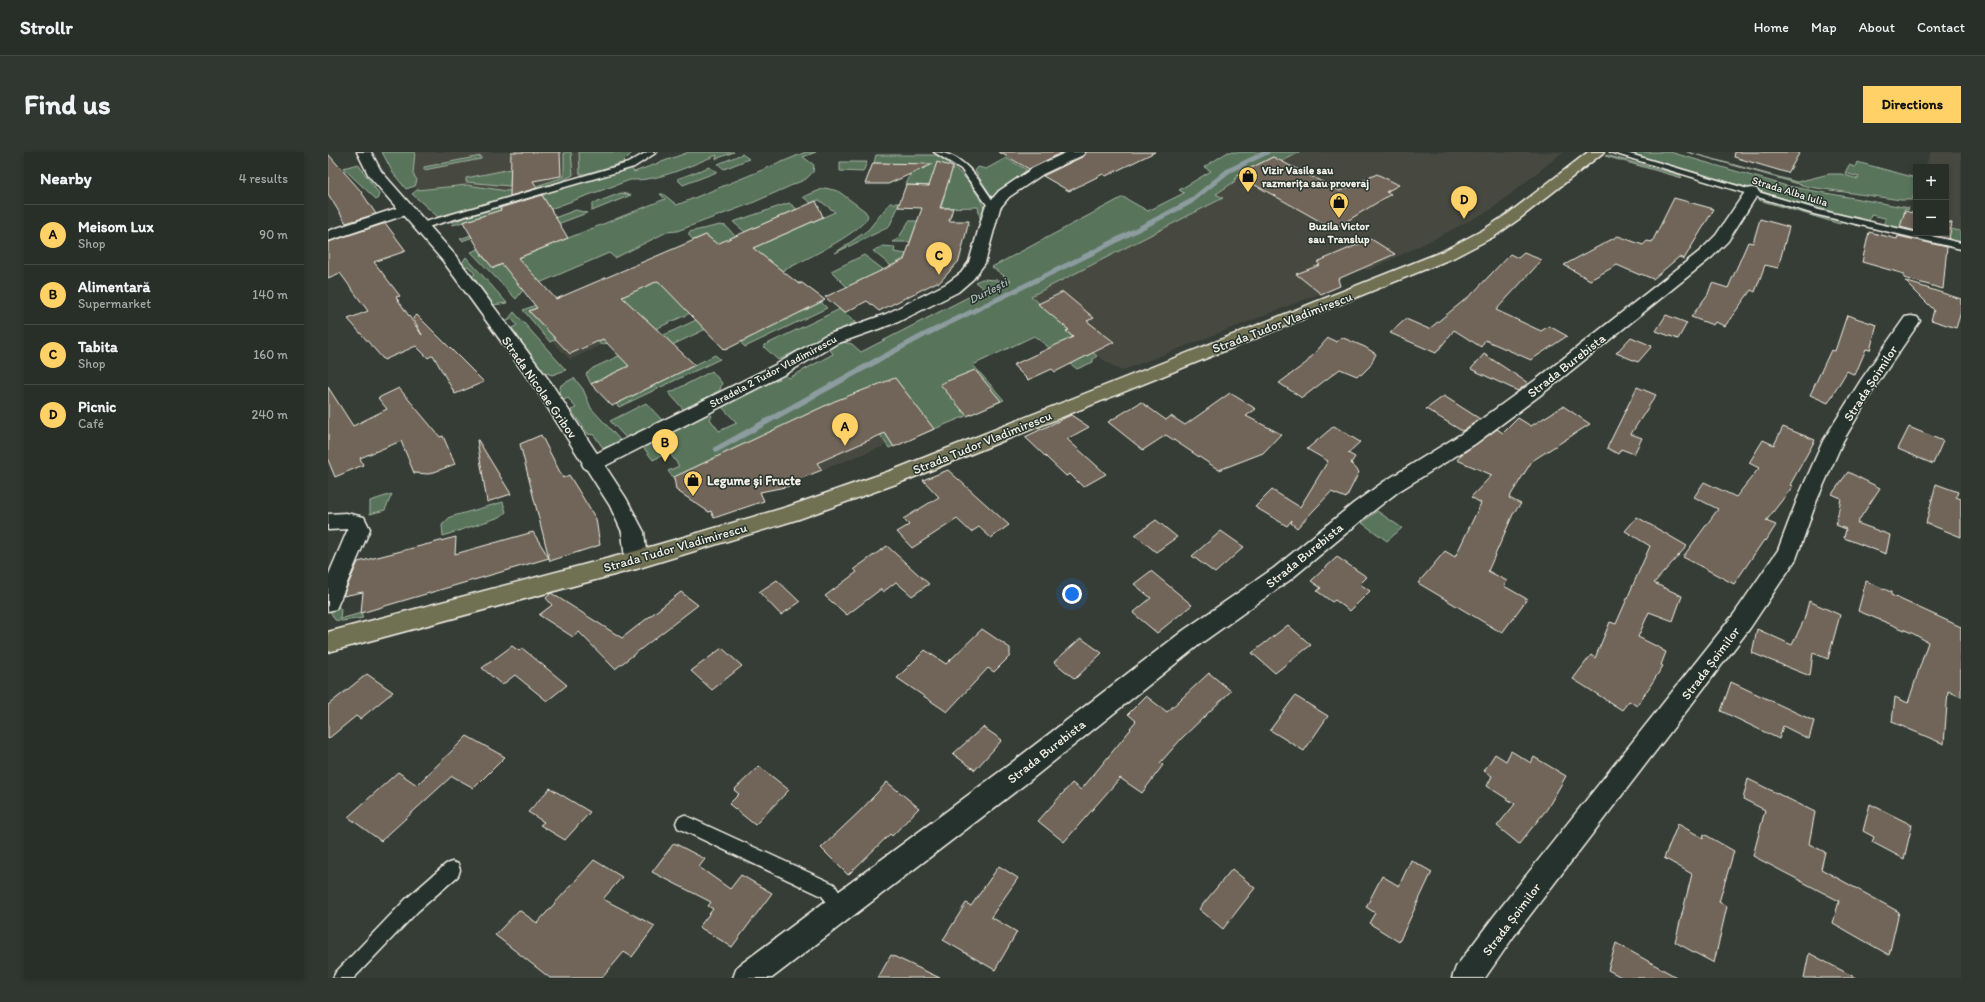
<!DOCTYPE html>
<html lang="en">
<head>
<meta charset="utf-8">
<style>
  body { margin:0; font-family:Itim,sans-serif; background:#303630; color:#f1f3f6 }
  .controls { position:absolute; right:12px; top:12px; display:grid; overflow:hidden; border-radius:0px; box-shadow:0 2px 6px #0003 }
  .controls button { width:36px; height:36px; display:grid; place-items:center; padding:0; border:0; border-bottom:1px solid #444a45; background:#282e28; color:#f1f3f6; font:20px sans-serif }
  .you { position:absolute; left:744px; top:442px; width:14px; height:14px; margin:-10px; border:3px solid #fff; border-radius:50%; background:#1a73e8; box-shadow:0 0 0 6px #1a73e833 }
  .badge { display:grid; place-items:center; width:26px; height:26px; border-radius:50%; background:#ffd166; color:#111; font-size:13px; font-weight:700 }
  .pin { position:absolute; translate:-50% -33px; filter:drop-shadow(0 1px 2px #0008) }
  .pin::after { content:''; position:absolute; top:21px; width:14px; height:12px; background:inherit; clip-path:polygon(0 0,100% 0,50% 100%) }
  .list { margin:0; padding:0; list-style:none }
  h2 { display:flex; justify-content:space-between; align-items:center; height:52px; margin:0; padding:0 16px; font-size:17px }
  h2 small { font-size:13px; font-weight:400; color:#a5a8a8 }
  .list li { display:grid; grid-template-columns:26px 1fr auto; gap:12px; align-items:center; box-sizing:border-box; height:60px; padding:0 16px; border-top:1px solid #444a45 }
  .list b { display:block; font-size:15px; white-space:nowrap }
  .list p { margin:0; font-size:13px; white-space:nowrap; color:#a5a8a8 }
  .list em { font-size:13px; font-style:normal; color:#a5a8a8 }
  .map { position:relative; flex:none; width:1633px; height:826px; overflow:hidden; border-radius:0px }
  header { display:flex; align-items:center; gap:24px; box-sizing:border-box; height:56px; padding:0 20px; background:#282e28; border-bottom:1px solid #444a45 }
  header strong { font-size:19px }
  nav { display:flex; gap:22px; margin-inline-start:auto; font-size:14px }
  .intro { display:flex; align-items:center; justify-content:space-between; box-sizing:border-box; height:96px; padding:0 24px }
  h1 { margin:0; font-size:28px }
  .button { padding:10px 18px; border-radius:0px; background:#ffd166; color:#111; font-size:14px; font-weight:700 }
  main { display:flex; gap:24px; padding:0 24px }
  aside { flex:1; background:#282e28; border-radius:0px; box-shadow:0 2px 6px #0003 }
  .map>svg:first-child { display:block }
  .built { fill:#464940 }
  .green { fill:#58755c; stroke:#a6b3a2 }
  .lines { fill:none; stroke-linecap:round; stroke-linejoin:round }
  .stream-far1 { stroke:#8d9c9f; stroke-width:5 }
  .stream { stroke:#8d9c9f; stroke-width:6 }
  .building { fill:#6f6558; stroke:#f4f1e8 }
  .service-casing { stroke:#f4f1e8; stroke-width:3 }
  .minor-casing { stroke:#f4f1e8; stroke-width:3 }
  .tertiary-casing { stroke:#f4f1e8; stroke-width:3 }
  .primary-casing { stroke:#f4f1e8; stroke-width:3 }
  .service { fill:#26332d; fill-rule:evenodd }
  .minor { fill:#26332d; fill-rule:evenodd }
  .tertiary { fill:#26332d; fill-rule:evenodd }
  .primary { fill:#706f52; fill-rule:evenodd }
  .labels { text-anchor:middle; stroke-width:3; stroke-linejoin:round; paint-order:stroke }
  .far-poi-label { font-size:11px; font-weight:bold; fill:#f4f1e8; stroke:#26332d; text-anchor:start }
  .far-street-label { font-size:11px; fill:#f4f1e8; stroke:#26332d }
  .far-water-label { font-size:12px; font-style:italic; fill:#b0b9b8; stroke:#26332d }
  .street-label { font-size:13px; fill:#f4f1e8; stroke:#26332d }
  .poi-label { font-size:13px; font-weight:bold; fill:#f4f1e8; stroke:#26332d; text-anchor:start }
</style>
</head>
<body>
<header>
<strong>Strollr</strong>
<nav><a>Home</a><a>Map</a><a>About</a><a>Contact</a></nav>
</header>
<div class="intro"><h1>Find us</h1><a class="button">Directions</a></div>
<main>
<aside>
<h2>Nearby<small>4 results</small></h2>
<ul class="list">
<li><span class="badge">A</span><div><b>Meisom Lux</b><p>Shop</p></div><em>90 m</em></li>
<li><span class="badge">B</span><div><b>Alimentară</b><p>Supermarket</p></div><em>140 m</em></li>
<li><span class="badge">C</span><div><b>Tabita</b><p>Shop</p></div><em>160 m</em></li>
<li><span class="badge">D</span><div><b>Picnic</b><p>Café</p></div><em>240 m</em></li>
</ul>
</aside>
<div class="map">
<svg width="1633" height="826" viewBox="0 0 1633 826">
  <rect width="100%" height="100%" fill="#353d36"/>
  <filter id="ink" filterUnits="userSpaceOnUse"><feTurbulence type="fractalNoise" baseFrequency=".025" numOctaves="2"/><feDisplacementMap in="SourceGraphic" scale="8" xChannelSelector="R" yChannelSelector="G"/><feConvolveMatrix kernelMatrix="1 2 1 2 8 2 1 2 1" color-interpolation-filters="sRGB"/></filter>
  <g filter="url(#ink)">
    <g class="built">
      <path d="M54,0H305L294,11L257,22L255,21L241,24L234,29L110,65L84,42L89,38L87,34L78,37L65,21Z"/>
      <path d="M972,0H1235L1164,57L1106,87L1041,118L1033,117L1011,127L1010,128L1012,134L793,219L765,201L738,179L703,144L894,47L888,42L906,30L909,23L945,5L953,10Z"/>
      <path d="M1603,0H1633V83L1632,79L1618,76V15H1597Z"/>
      <path d="M255,174L273,193L242,208L224,189Z"/>
      <path d="M543,269L559,293L494,318L474,326L462,334L441,338L413,350Z"/>
    </g>
    <g class="green">
      <path d="M54,0H87L85,22L89,28L87,34L78,37L65,21Z"/>
      <path d="M236,0H243L245,23L234,29L110,65L84,42L89,38L139,33L179,39L199,37L236,25Z"/>
      <path d="M251,0H305L294,11L257,22H252Z"/>
      <path d="M361,0H406L388,7L389,3C361,14 332,29 302,28L134,89L132,87L159,77L151,65L125,73L124,70L171,54L174,61L217,48L213,41L302,15L306,20Z"/>
      <path d="M478,0H488L475,5L486,13L485,20L478,27L422,52L349,79L339,80L287,106L281,101L195,138L188,147L143,100L163,92L168,97L153,103L166,116L337,47L332,42H335L349,53Z"/>
      <path d="M900,0H972L953,10L945,5L909,23L906,30L888,42L895,46L703,144L741,178L738,179L769,204L765,207V210L749,217L706,184L645,213L676,248L561,296L543,269L397,353L381,360L349,331L340,319L351,314L341,300L325,308L315,295L380,259L384,264L382,267L391,279L409,271L393,254L456,222L461,226L505,202L501,196L511,189L524,192L533,200L656,137L647,130L654,127L683,129L664,115L795,45L820,59L856,41L851,38L883,19L876,15Z"/>
      <path d="M1297,0H1342L1459,34L1581,56L1580,58L1576,57V62L1588,66V81H1618V76L1632,79L1633,92L1557,73V66L1543,63L1541,69L1537,68L1462,49L1441,42Z"/>
      <path d="M1359,0L1469,30L1501,22H1513L1530,27L1531,25L1517,21L1521,13L1527,15L1529,10L1588,26V38L1584,48H1573L1481,35Z"/>
      <path d="M414,2L421,7L396,17L390,12Z"/>
      <path d="M548,3H608C633,17 646,34 658,59L653,71L650,55L613,56L619,34L578,33L586,12L546,11Z"/>
      <path d="M1278,3L1352,23L1354,26L1277,4Z"/>
      <path d="M153,4V7L96,18V15Z"/>
      <path d="M678,6L699,18L664,45L647,19L650,15L658,17Z"/>
      <path d="M512,10H539L535,20L512,19Z"/>
      <path d="M30,12L51,42L49,48L15,16Z"/>
      <path d="M381,15L389,20L355,33L349,27Z"/>
      <path d="M183,17L182,34L138,30V26Z"/>
      <path d="M497,36L510,39L537,59L540,64C530,92 363,159 328,177L314,164L272,183L279,191L273,193L255,174L222,190L195,158L218,149L220,151L201,159L219,178L397,99L378,83L365,88L361,83V80L392,73L398,74L407,84V104L507,60L491,48L483,51L475,45Z"/>
      <path d="M293,41L303,43L264,59V52Z"/>
      <path d="M1432,46L1513,68L1512,72L1431,48Z"/>
      <path d="M461,51L469,57L417,80L405,70Z"/>
      <path d="M562,51H572L561,75L507,101L540,78Z"/>
      <path d="M248,58L259,61L224,74L226,66Z"/>
      <path d="M581,69H590L582,90H564L570,87Z"/>
      <path d="M555,94L567,95L566,100L578,102L577,106L563,114L545,99Z"/>
      <path d="M536,103L556,118L519,135L503,119Z"/>
      <path d="M138,105L179,151L165,153L144,124L147,122L140,114L136,115L134,111Z"/>
      <path d="M452,129L474,131L263,232L258,222L265,216Z"/>
      <path d="M493,150L499,156L417,195L412,190Z"/>
      <path d="M512,157L528,170L450,208L435,194Z"/>
      <path d="M186,160L238,218L224,223L215,220L184,176L189,173L184,167L179,169Z"/>
      <path d="M387,203L392,207L291,255L288,252Z"/>
      <path d="M384,219L394,231L392,238L356,258L341,241Z"/>
      <path d="M246,226L255,237L263,256L294,290L275,296L266,283L260,282L243,258L248,256L240,246L236,248L231,240L233,233Z"/>
      <path d="M318,251L335,269L299,287L282,269Z"/>
      <path d="M64,342L57,358L42,362V349Z"/>
      <path d="M175,350L178,360L172,365L115,384L114,373L122,365Z"/>
      <path d="M1049,359L1074,376L1059,389L1034,371Z"/>
      <path d="M3,452H9L13,458L12,467L33,461L35,466L14,469L7,468L2,459Z"/>
    </g>
    <g class="lines">
      <path class="stream-far1" d="M546,210L596,183L766,100L862,50L900,19L939,0"/>
      <path class="stream" d="M389,297L548,209"/>
    </g>
    <g class="building">
      <path d="M183,0H232L233,24L205,29L209,36L182,44Z"/>
      <path d="M671,0H735L701,17Z"/>
      <path d="M758,0H827L778,24L775,22L741,39L715,24L756,4Z"/>
      <path d="M1407,0H1472L1460,21L1406,5Z"/>
      <path d="M0,2L32,38L48,62L18,71L0,42Z"/>
      <path d="M945,5L1012,39L1049,22L1071,33L1058,40L1063,42L1006,77L909,23Z"/>
      <path d="M609,10L625,15L612,56H625L621,69H641L631,109L611,131L609,130L551,159L539,149L516,161L497,145L576,108L594,56L570,55L578,33L601,34Z"/>
      <path d="M545,11L605,12L560,32H537Z"/>
      <path d="M214,43L240,86L190,106L228,147L378,83L389,92L488,49L495,65L425,96L471,132L474,131L497,148L397,198L330,129L294,145L367,213L284,254L263,232L301,214L275,187L242,202L201,159L209,156L174,112L165,116L155,104L135,70L173,58L172,56Z"/>
      <path d="M1346,46L1386,57L1356,107L1351,105L1325,127L1313,122L1312,123L1289,113L1262,128L1236,113L1290,84L1315,93L1319,89L1324,90Z"/>
      <path d="M1577,59L1588,62V79L1572,75Z"/>
      <path d="M1432,67L1461,75L1450,116L1437,113L1427,140L1423,138L1397,174L1387,170L1385,173L1363,165L1380,142L1384,131L1400,136L1420,90L1425,91Z"/>
      <path d="M1618,70L1624,71L1621,87L1597,81H1618Z"/>
      <path d="M55,72H58L78,99L46,110L72,144L68,145L94,183L85,166L89,163L156,230L127,242L105,203L100,206L88,194L56,208L20,167L40,159L12,121L0,126V90Z"/>
      <path d="M1541,80L1569,87L1570,84L1619,95L1615,137L1576,126V122L1534,110Z"/>
      <path d="M1043,87L1067,102L1010,127L1012,134L993,142L968,122L992,113L989,110Z"/>
      <path d="M1196,101L1214,108L1168,158L1213,179L1221,174L1239,184L1203,208L1157,188L1153,195L1126,178L1108,201L1062,181L1078,167L1101,177L1145,141L1182,102L1190,106Z"/>
      <path d="M1577,129L1633,147V160L1628,176L1603,168L1606,158Z"/>
      <path d="M735,140L766,166L759,169L786,190L727,220L724,217L700,228L685,213L745,185L738,179L741,178L710,152Z"/>
      <path d="M1338,163L1359,171L1350,187L1328,179Z"/>
      <path d="M1519,163L1549,173L1542,198L1538,197L1527,223L1519,219L1500,251L1482,243L1503,198L1507,199Z"/>
      <path d="M1013,185L1037,195L1048,202L1042,214L1033,223L1031,222L1029,224L1012,217L974,246L951,231L978,211L1000,186L1009,190Z"/>
      <path d="M1303,185L1324,194L1310,210L1288,201Z"/>
      <path d="M1156,202L1200,231L1190,239L1143,217Z"/>
      <path d="M647,218L673,249L639,264L612,232Z"/>
      <path d="M567,226L606,277L566,295L557,281L489,311L494,318L474,326L462,334L432,340L436,349L386,366L383,359L381,360L348,338L346,325L507,249Z"/>
      <path d="M0,235L25,274L59,257L50,246L71,236L112,285L115,284L127,312L101,322L86,321L73,289L32,306L35,313L7,325L0,308Z"/>
      <path d="M1309,235L1328,243L1303,282L1314,286L1306,302L1293,297L1290,302L1279,296Z"/>
      <path d="M902,241L928,257L918,264L953,282L935,301L891,318L838,283L815,298L780,270L813,250L838,268L843,264L857,273Z"/>
      <path d="M1116,244L1152,267L1134,279L1098,257Z"/>
      <path d="M1235,254L1262,272L1204,309L1181,346L1193,352L1186,360L1160,419L1179,429L1176,434L1199,447L1174,481L1090,431L1117,399L1127,405L1153,351L1143,345L1164,323L1129,308L1134,302L1169,277L1175,281L1190,266L1203,274Z"/>
      <path d="M743,263L761,275L739,287L778,322L755,335L742,322L738,324L697,285Z"/>
      <path d="M1006,274L1032,290L1020,301L1027,305L1023,311L1031,320L1018,346L1003,340L969,376L963,371L964,368L959,374L927,355L944,338L972,355L1000,309L979,297Z"/>
      <path d="M1455,275L1487,288L1462,333L1465,334L1438,369L1448,373L1438,389L1436,388L1406,432L1355,405L1390,357L1366,345L1376,330L1408,345L1431,316L1421,311L1435,288L1446,293Z"/>
      <path d="M1581,275L1615,289L1605,312L1570,297Z"/>
      <path d="M213,283L235,326L241,323L268,367L272,393L222,409L221,406L33,461L35,440L15,444L30,410L128,385L127,402L205,380L221,406L192,292Z"/>
      <path d="M149,288H150L183,342L159,350Z"/>
      <path d="M620,318L681,373L663,386L651,375L643,380L629,367L584,396L569,380L581,373L575,367L611,345L595,328Z"/>
      <path d="M1520,320L1552,336L1529,371L1562,383L1558,402L1516,386L1518,377L1508,373L1513,346L1504,342Z"/>
      <path d="M1608,332L1630,340L1628,345L1633,347V385L1598,371Z"/>
      <path d="M1309,365L1359,394L1326,431L1354,444L1345,469L1321,460L1310,485L1334,497V498L1338,500L1333,513L1335,514L1309,554L1301,549L1294,558L1245,527L1263,503L1267,506L1282,470L1288,472L1322,394L1297,379Z"/>
      <path d="M828,368L849,385L828,400L807,383Z"/>
      <path d="M893,379L916,395L887,421L864,404Z"/>
      <path d="M559,394L601,432L584,444L568,430L555,440L553,437L519,463L497,444L529,420L526,417Z"/>
      <path d="M1009,405L1039,425L1032,432L1042,439L1022,459L1007,448L1004,450L989,439L993,436L983,429Z"/>
      <path d="M823,419L864,453L829,481L805,461L823,446L806,432Z"/>
      <path d="M449,428L472,450L453,463L431,440Z"/>
      <path d="M1538,429L1563,440V443L1633,475V545L1620,539L1616,592L1564,570L1567,545L1580,551L1600,490L1584,481L1530,459Z"/>
      <path d="M353,440L370,453L287,517L251,480L245,485L211,463L224,453L218,446L223,441L294,486Z"/>
      <path d="M1481,449L1512,463L1500,507L1485,501L1482,524L1424,501L1429,477L1464,493L1476,468Z"/>
      <path d="M960,473L983,493L947,521L924,501Z"/>
      <path d="M654,477L682,496V504L666,520L660,516L619,560L569,526L597,498L618,512Z"/>
      <path d="M753,486L774,501L747,527L726,510Z"/>
      <path d="M184,494L191,499L194,496L239,533L219,549L187,523L174,533L154,516Z"/>
      <path d="M394,496L414,514L384,538L363,519Z"/>
      <path d="M881,521L903,539L854,586L832,611L835,613L814,641L792,626L736,690L710,669L744,631L753,638L803,577L802,576L808,569L800,562L818,544L839,560Z"/>
      <path d="M39,522L65,540L32,567L28,564L0,587V553Z"/>
      <path d="M1403,530L1486,569L1481,587L1455,574L1451,587L1393,559Z"/>
      <path d="M967,544L1000,564L976,599L942,578Z"/>
      <path d="M655,575L674,588L647,618L625,602Z"/>
      <path d="M139,584L177,605L146,636L124,624L53,689L20,665L70,620L89,633Z"/>
      <path d="M1183,599L1203,611L1206,605L1238,624L1219,657L1191,692L1169,674L1187,652L1159,634L1164,624L1156,619L1167,602L1178,609Z"/>
      <path d="M431,614L461,638L427,673L401,652L411,642L406,638Z"/>
      <path d="M1420,627L1487,660L1481,692L1497,700L1493,717L1571,760L1561,803L1505,771L1511,749L1425,704L1437,658L1415,647Z"/>
      <path d="M559,630L591,656L564,684L562,682L520,723L493,696L533,658Z"/>
      <path d="M222,636L262,660L237,688L212,673L216,670L200,660Z"/>
      <path d="M1542,652L1584,673L1576,707L1544,690L1546,685L1535,679Z"/>
      <path d="M1350,672L1375,686L1376,682L1406,699L1391,750L1399,754L1386,811L1347,790L1364,722L1336,706Z"/>
      <path d="M346,691L377,707L371,715L402,737L413,723L444,741L404,795L371,775L385,757L380,754L383,750L324,720Z"/>
      <path d="M266,708L294,725L275,747L327,774L304,805L296,800L274,826H222L167,783L191,758L209,771Z"/>
      <path d="M1083,708L1104,720L1071,790L1041,771L1047,761L1038,755L1054,724L1071,734Z"/>
      <path d="M671,714L690,726L663,765L689,780L667,818L615,788L638,751L643,754Z"/>
      <path d="M904,717L927,736L895,777L871,757Z"/>
      <path d="M1288,791L1350,826H1295L1280,818Z"/>
      <path d="M1481,801L1528,826H1476Z"/>
      <path d="M563,803L612,826H550Z"/>
    </g>
    <g class="lines">
      <defs>
        <g id="service">
          <path d="M319,0H329L306,15L96,76L93,77L88,74L90,72L300,11Z"/>
          <path d="M606,0C637,0 654,33 669,55L668,57H662L633,17Z"/>
          <path d="M1282,0H1295L1491,58L1633,91V97L1486,62Z"/>
          <path d="M356,663L506,732L521,755L519,761L513,763L507,761L494,744L350,676L348,671L350,666Z"/>
          <path d="M124,710L130,712L132,718L130,724L90,759L26,826H5L8,820L78,747L118,712Z"/>
        </g>
        <g id="minor">
          <path d="M739,0H757L755,3L715,22L681,45L672,56L657,111L645,127L630,140L570,170L508,192L461,220L271,317L264,319L257,317L254,312L257,307L449,212L496,184L558,162L618,132L633,121L641,110L657,55L671,39L705,16Z"/>
          <path d="M1424,36L1429,37L1431,40L1400,89L1384,105L1223,235L1147,292L1071,339L1040,363L962,428L872,492L700,630L444,826H405L409,815L682,612L856,478L946,416L1026,351L1057,329L1133,282L1209,227L1372,99L1388,83L1419,37Z"/>
          <path d="M78,53L83,55L86,58L83,61L0,89V79Z"/>
          <path d="M1583,164L1589,165L1592,169L1547,235L1515,289L1489,348L1468,407L1422,476L1186,784L1157,826H1124L1128,815L1166,764L1406,462L1450,398L1469,348L1495,289L1533,228L1577,165Z"/>
          <path d="M18,361L36,365L42,377L11,450L8,457L0,459V424L20,377L0,378V362Z"/>
        </g>
        <path id="tertiary" d="M29,0H43L53,19L127,103L223,231L298,346L316,380L319,408L316,414L308,417L300,414L297,408L294,380L282,354L209,239L115,109L41,24Z"/>
        <path id="primary" d="M1260,0H1276L1191,67L1167,84L1125,106L579,328L471,367L308,417L0,500V480L308,399L459,355L565,318L1113,100L1155,78L1181,61Z"/>
      </defs>
      <use href="#service" class="service-casing"/>
      <use href="#minor" class="minor-casing"/>
      <use href="#tertiary" class="tertiary-casing"/>
      <use href="#primary" class="primary-casing"/>
      <use href="#service" class="service"/>
      <use href="#minor" class="minor"/>
      <use href="#tertiary" class="tertiary"/>
      <use href="#primary" class="primary"/>
    </g>
  </g>
  <defs>
    <symbol id="shop-pin" viewBox="-11 -11 22 30"><path d="M0 17L-7.5 6A9.5 9.5 0 1 1 7.5 6Z" fill="#ffd166" stroke="#26332d"/><path d="M-5-2.5h2.3a2.7 3.5 0 0 1 5.4 0H5L5.5 6h-11ZM-1.5-2.5h3a1.5 2.3 0 0 0-3 0Z" fill="#111"/></symbol>
  </defs>
  <g fill-rule="evenodd">
    <use href="#shop-pin" x="909" y="13" width="22" height="30"/>
    <use href="#shop-pin" x="1000" y="39" width="22" height="30"/>
    <use href="#shop-pin" x="354" y="317" width="22" height="30"/>
  </g>
  <g class="labels">
    <g class="far-poi-label">
      <text x="934" y="22">Vizir Vasile sau<tspan x="934" dy="13">razmerița sau proveraj</tspan></text>
      <text x="1011" y="78" text-anchor="middle">Buzila Victor<tspan x="1011" dy="13">sau Translup</tspan></text>
    </g>
    <g class="far-street-label">
      <text transform="translate(1462 39) rotate(17)" y="4">Strada Alba Iulia</text>
      <text transform="translate(445 219) rotate(-28)" y="4">Stradela 2 Tudor Vladimirescu</text>
    </g>
    <g class="far-water-label">
      <text transform="translate(660 139) rotate(-27)" y="4">Durlești</text>
    </g>
    <g class="street-label">
      <text transform="translate(954 170) rotate(-21)" y="5">Strada Tudor Vladimirescu</text>
      <text transform="translate(1238 213) rotate(-38)" y="5">Strada Burebista</text>
      <text transform="translate(1542 231) rotate(-57)" y="5">Strada Șoimilor</text>
      <text transform="translate(212 235) rotate(55)" y="5">Strada Nicolae Gribov</text>
      <text transform="translate(654 290) rotate(-22)" y="5">Strada Tudor Vladimirescu</text>
      <text transform="translate(347 395) rotate(-16)" y="5">Strada Tudor Vladimirescu</text>
      <text transform="translate(976 403) rotate(-39)" y="5">Strada Burebista</text>
      <text transform="translate(1382 511) rotate(-53)" y="5">Strada Șoimilor</text>
      <text transform="translate(718 599) rotate(-38)" y="5">Strada Burebista</text>
      <text transform="translate(1183 767) rotate(-53)" y="5">Strada Șoimilor</text>
    </g>
    <g class="poi-label">
      <text x="379" y="333">Legume și Fructe</text>
    </g>
  </g>
</svg>
<div class="controls">
<button>+</button>
<button>−</button>
</div>
<div class="you"></div>
<div class="pin badge" style="left:517px;top:294px">A</div>
<div class="pin badge" style="left:337px;top:310px">B</div>
<div class="pin badge" style="left:611px;top:123px">C</div>
<div class="pin badge" style="left:1136px;top:67px">D</div>
</div>
</main>
</body>
</html>
